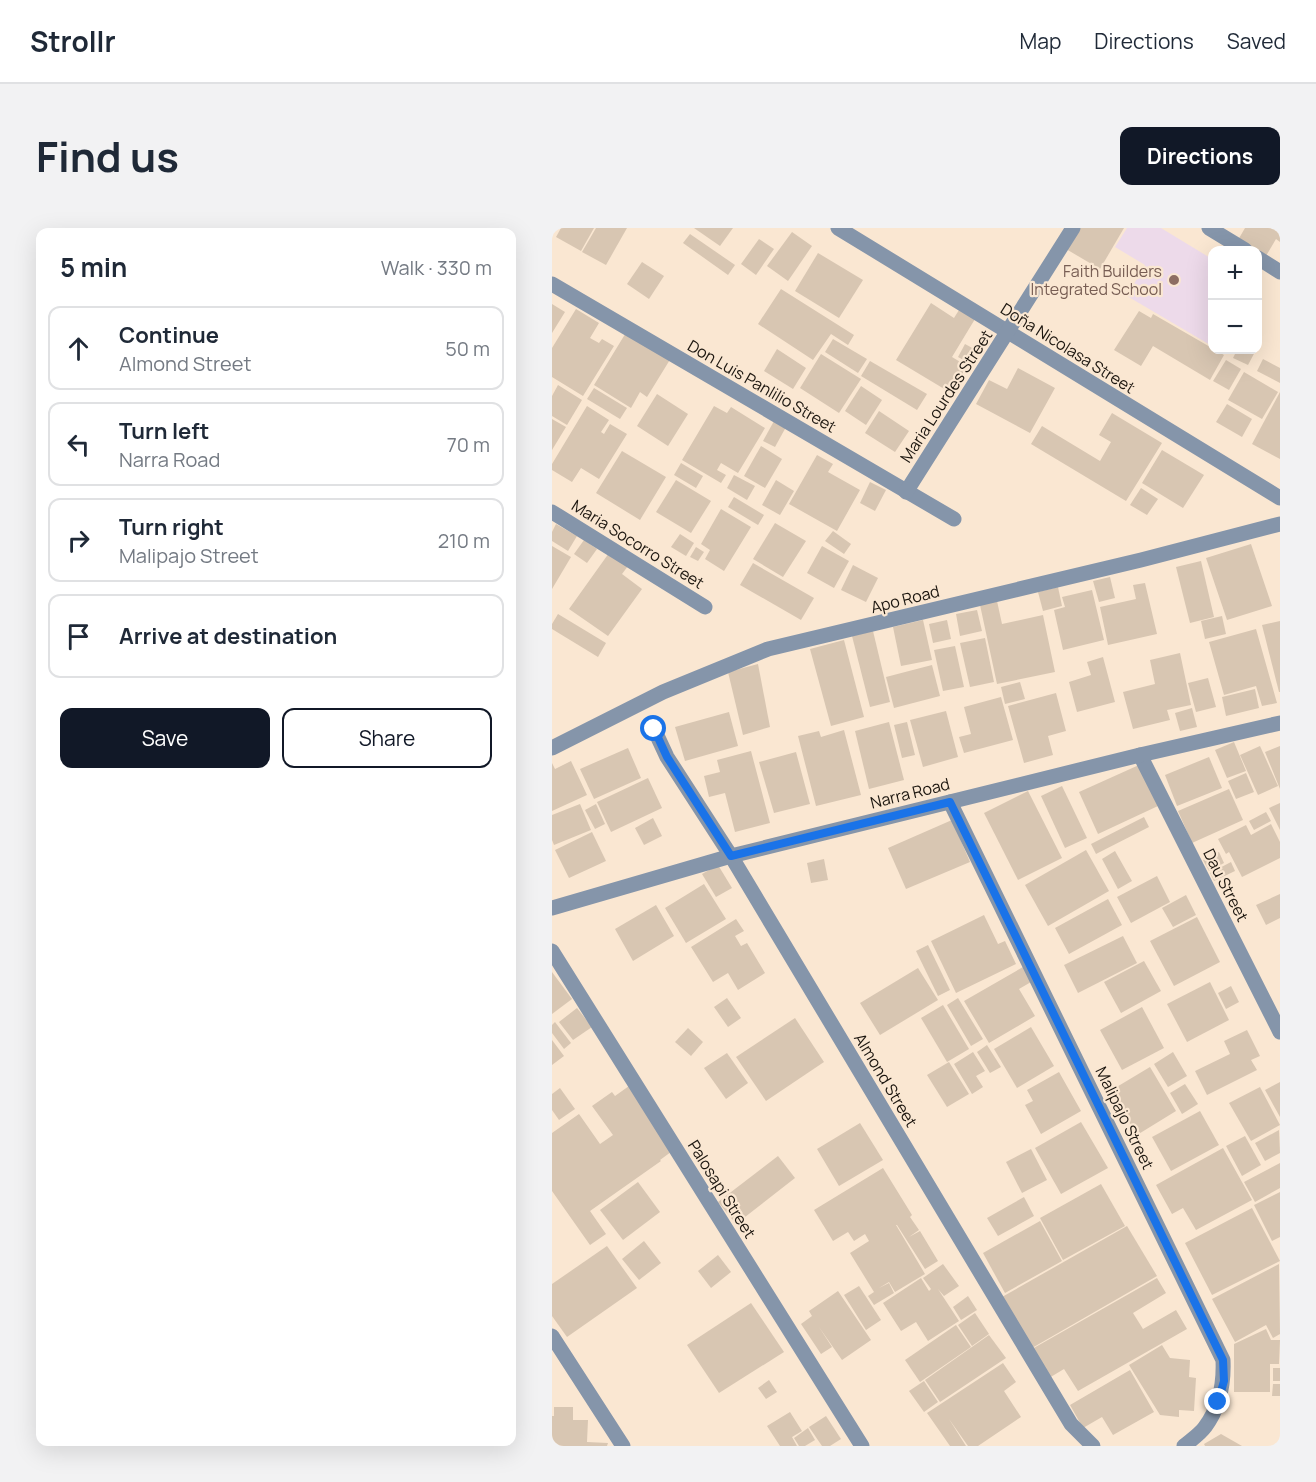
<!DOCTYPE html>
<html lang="en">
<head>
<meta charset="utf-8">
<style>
  body { margin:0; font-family:Manrope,sans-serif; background:#f2f2f3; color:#1f2937 }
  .controls { position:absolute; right:18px; top:18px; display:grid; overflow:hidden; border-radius:12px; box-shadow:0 6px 24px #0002 }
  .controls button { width:54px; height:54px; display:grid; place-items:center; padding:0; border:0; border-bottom:2px solid #e0e1e3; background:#fff; color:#1f2937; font:30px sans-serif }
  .stop { position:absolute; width:18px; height:18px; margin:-14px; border:4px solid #1a73e8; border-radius:50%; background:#fff }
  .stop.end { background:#1a73e8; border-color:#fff; box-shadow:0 2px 6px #0008 }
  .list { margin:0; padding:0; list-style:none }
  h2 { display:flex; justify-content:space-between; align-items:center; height:78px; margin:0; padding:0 24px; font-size:26px }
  h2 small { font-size:20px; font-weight:400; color:#747a83 }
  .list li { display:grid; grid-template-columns:39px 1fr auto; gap:18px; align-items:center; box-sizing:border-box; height:84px; margin:0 12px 12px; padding:0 12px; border:2px solid #e0e1e3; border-radius:12px }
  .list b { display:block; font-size:22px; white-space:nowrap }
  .list p { margin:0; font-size:20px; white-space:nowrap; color:#747a83 }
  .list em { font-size:20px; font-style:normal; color:#747a83 }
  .actions { display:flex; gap:12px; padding:18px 24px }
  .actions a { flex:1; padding:14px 0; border:2px solid #111827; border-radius:12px; text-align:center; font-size:21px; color:#111827 }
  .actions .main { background:#111827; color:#fff }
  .icon { flex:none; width:33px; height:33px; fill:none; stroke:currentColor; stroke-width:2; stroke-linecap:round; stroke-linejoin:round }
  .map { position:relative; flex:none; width:728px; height:1218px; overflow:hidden; border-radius:12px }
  header { display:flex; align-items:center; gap:36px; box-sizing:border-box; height:84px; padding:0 30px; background:#fff; border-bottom:2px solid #e0e1e3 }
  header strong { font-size:28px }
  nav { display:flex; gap:33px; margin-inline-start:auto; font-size:21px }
  .intro { display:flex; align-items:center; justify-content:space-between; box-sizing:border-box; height:144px; padding:0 36px }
  h1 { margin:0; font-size:42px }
  .button { padding:15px 27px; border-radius:12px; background:#111827; color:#fff; font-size:21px; font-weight:700 }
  main { display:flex; gap:36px; padding:0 36px }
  aside { flex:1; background:#fff; border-radius:12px; box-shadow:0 6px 24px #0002 }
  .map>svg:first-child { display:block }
  .education { fill:#eddaea }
  .building { fill:#d8c6b2 }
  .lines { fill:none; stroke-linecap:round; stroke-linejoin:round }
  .minor { stroke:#8595aa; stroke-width:15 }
  .route { stroke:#1a73e8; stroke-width:8 }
  .education-dot { fill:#8d6e63; stroke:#fae7d2; stroke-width:2 }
  .labels { text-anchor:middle; stroke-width:4.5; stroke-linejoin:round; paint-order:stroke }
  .education-label { font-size:16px; fill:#785e54; stroke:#fae7d2; text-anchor:end }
  .street-label { font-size:16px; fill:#1c160f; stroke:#fae7d2 }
</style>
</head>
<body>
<header>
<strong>Strollr</strong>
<nav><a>Map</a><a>Directions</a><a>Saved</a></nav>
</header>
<div class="intro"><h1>Find us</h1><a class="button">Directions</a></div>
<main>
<aside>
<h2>5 min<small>Walk · 330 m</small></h2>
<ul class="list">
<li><svg class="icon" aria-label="ahead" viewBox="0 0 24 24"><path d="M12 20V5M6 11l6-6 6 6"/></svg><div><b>Continue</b><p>Almond Street</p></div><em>50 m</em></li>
<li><svg class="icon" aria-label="left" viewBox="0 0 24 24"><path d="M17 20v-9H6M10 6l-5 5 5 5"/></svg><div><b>Turn left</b><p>Narra Road</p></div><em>70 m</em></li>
<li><svg class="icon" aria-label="right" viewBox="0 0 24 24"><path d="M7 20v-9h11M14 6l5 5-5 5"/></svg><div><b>Turn right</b><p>Malipajo Street</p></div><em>210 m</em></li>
<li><svg class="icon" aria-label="arrive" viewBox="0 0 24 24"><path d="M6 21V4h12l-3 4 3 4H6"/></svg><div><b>Arrive at destination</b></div></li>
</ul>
<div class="actions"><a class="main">Save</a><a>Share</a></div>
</aside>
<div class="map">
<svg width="728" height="1218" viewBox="0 0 728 1218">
  <rect width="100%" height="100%" fill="#fae7d2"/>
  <path class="education" d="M575,0H609L660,31V118L575,68L593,37L563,19Z"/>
  <g class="building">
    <path d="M9,0H42L29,23L4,9Z"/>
    <path d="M44,0H75L54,37L30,24Z"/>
    <path d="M142,0H181L168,18Z"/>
    <path d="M527,0H572L548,41L514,21Z"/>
    <path d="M693,0H728V14L724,11L714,28L686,12Z"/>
    <path d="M240,4L260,18L236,53L215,38Z"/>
    <path d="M138,6L183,37L176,47L131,15Z"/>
    <path d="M207,11L222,21L204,47L189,36Z"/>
    <path d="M266,25L311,52L287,90L243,63Z"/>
    <path d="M90,34L112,48L97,71L75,56Z"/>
    <path d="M229,61L302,107L296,117L279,106L261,132L206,96Z"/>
    <path d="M379,75L402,90L407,82L423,91L400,129L415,138L399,165L344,132Z"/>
    <path d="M0,76L13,84L0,105Z"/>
    <path d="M24,81L47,95L38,110L47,115L50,111L62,118L31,168L0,149V120Z"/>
    <path d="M587,83L599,90L601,86L672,127L658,152L601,118L589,138L562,122Z"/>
    <path d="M75,103L119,130L95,169L88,164L79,180L42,157Z"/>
    <path d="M281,111L315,131L306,145L273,124Z"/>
    <path d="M413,116L424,122L417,135L406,129Z"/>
    <path d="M225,121L254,140L241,161L212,143Z"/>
    <path d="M685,122H704L696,137L681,130Z"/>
    <path d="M269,126L309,151L287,185L248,160Z"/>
    <path d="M711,131L728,140V155L705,143Z"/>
    <path d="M674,132L689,141L677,162L661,153Z"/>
    <path d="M318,133L375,166L365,182L309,148Z"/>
    <path d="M466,140L503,160L478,205L424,176L437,152L455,161Z"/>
    <path d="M692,144L726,164L710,191L676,172Z"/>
    <path d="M6,157L30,172L15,197L0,188V168Z"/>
    <path d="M309,158L330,172L314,197L293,183Z"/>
    <path d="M42,160L75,180L68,191L35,171Z"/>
    <path d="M728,164V231L700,216Z"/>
    <path d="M105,166L136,186L116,218L85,198Z"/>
    <path d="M675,176L700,191L690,209L664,194Z"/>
    <path d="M35,178L57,192L49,204L52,206L58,196L75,206L47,251L29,240L20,254L0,242V236Z"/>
    <path d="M162,178L175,185L179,179L213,200L186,245L169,235L165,242L174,247L169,255L130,232Z"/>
    <path d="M327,183L357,203L343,224L313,205Z"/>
    <path d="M560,185L610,215L574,273L479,216L490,198L548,233L559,214L547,207Z"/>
    <path d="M0,191L14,199L0,222Z"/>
    <path d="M222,193L234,199L223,219L211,213Z"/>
    <path d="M209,218L230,231L213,260L192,248Z"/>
    <path d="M610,222L652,247L631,280L590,255Z"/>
    <path d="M70,223L114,249L88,292L44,265Z"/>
    <path d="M265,227L281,236L276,244L308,262L285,303L237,276Z"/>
    <path d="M129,235L151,248L144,260L122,247Z"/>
    <path d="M182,247L203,258L195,272L175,260Z"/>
    <path d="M124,252L159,273L139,305L104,284Z"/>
    <path d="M224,252L242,263L228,287L210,277Z"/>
    <path d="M318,254L334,262L323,283L308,275Z"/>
    <path d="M589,260L606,271L595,287L578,277Z"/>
    <path d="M182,269L212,287L206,297L176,279Z"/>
    <path d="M169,281L199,299L172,343L153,331L158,322L149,316Z"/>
    <path d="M223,295L254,313L231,349L201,331Z"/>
    <path d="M4,296L25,308L16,323L0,313V304Z"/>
    <path d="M281,303L299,316L292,326L273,313Z"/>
    <path d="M128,306L142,315L134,328L119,319Z"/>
    <path d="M32,312L45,321L35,335L22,326Z"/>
    <path d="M699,316L720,378L675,392L654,330Z"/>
    <path d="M0,318L19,329L0,361Z"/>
    <path d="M270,318L297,333L282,360L255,345Z"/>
    <path d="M144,319L152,324L146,333L138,329Z"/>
    <path d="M57,325L76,338L70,346L90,361L56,408L17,381Z"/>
    <path d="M649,333L662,389L638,395L624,339Z"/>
    <path d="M201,335L262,370L249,392L188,357Z"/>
    <path d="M301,337L326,350L314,374L289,362Z"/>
    <path d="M558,349L563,370L547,374L541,353Z"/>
    <path d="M593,355L605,406L556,417L548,379L584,371L581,357Z"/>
    <path d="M506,359L510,378L491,383L486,364Z"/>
    <path d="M540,362L552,412L511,422L502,382L513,379L510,369Z"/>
    <path d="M445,373L450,396L491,387L503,444L445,456L428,377Z"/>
    <path d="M425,382L430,403L408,408L404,386Z"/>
    <path d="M6,386L54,415L46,429L0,401V396Z"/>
    <path d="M670,388L674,406L653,411L649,393Z"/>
    <path d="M371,392L380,432L349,438L341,399Z"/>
    <path d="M395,392L399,411L381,415L377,396Z"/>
    <path d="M728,393V464H727L710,397Z"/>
    <path d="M704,401L725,475L710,478L704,458L672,467L657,414Z"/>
    <path d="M321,403L338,474L318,479L300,408Z"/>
    <path d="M433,410L442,454L418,459L408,415Z"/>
    <path d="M292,412L312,489L279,498L258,421Z"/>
    <path d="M403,418L412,459L391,463L382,422Z"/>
    <path d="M628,425L639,477L615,482L618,492L581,501L571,464L603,456L598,432Z"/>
    <path d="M551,429L563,474L525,484L517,454L539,447L535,434Z"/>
    <path d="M206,436L218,499L191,507L176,444Z"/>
    <path d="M380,437L388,468L342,480L334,449Z"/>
    <path d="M656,450L664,479L644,484L636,455Z"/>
    <path d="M468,454L473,471L453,476L449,459Z"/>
    <path d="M703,461L707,480L674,488L670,469Z"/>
    <path d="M504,465L514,503L496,508L501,527L472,535L456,478Z"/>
    <path d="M449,469L461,512L412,525L407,509L419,506L412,479Z"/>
    <path d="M640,480L645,499L628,503L623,485Z"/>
    <path d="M394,483L406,529L371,539L358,492Z"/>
    <path d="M177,484L186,518L133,533L123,499Z"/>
    <path d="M337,494L352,552L317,561L303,503Z"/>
    <path d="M355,494L363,527L350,530L342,497Z"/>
    <path d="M292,502L309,567L264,578L246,508L267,503L269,509Z"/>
    <path d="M682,514L694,543L675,550L663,522Z"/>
    <path d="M708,518L726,558L706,567L688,527Z"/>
    <path d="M728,518V561L713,524Z"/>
    <path d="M76,520L89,550L42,571L28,541Z"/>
    <path d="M199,523L218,595L183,604L173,565L157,569L152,548L168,544L165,532Z"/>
    <path d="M244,524L258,576L222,585L207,534Z"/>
    <path d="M657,529L670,560L625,578L613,547Z"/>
    <path d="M19,533L35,567L0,583V535L3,541Z"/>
    <path d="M587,537L606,578L546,606L527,564Z"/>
    <path d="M694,545L702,564L684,571L676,553Z"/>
    <path d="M96,550L110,580L59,604L45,574Z"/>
    <path d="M510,558L535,610L513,620L489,568Z"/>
    <path d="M677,561L691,592L640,615L626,583Z"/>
    <path d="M476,563L510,630L466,652L432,585Z"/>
    <path d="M728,575V602L717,580Z"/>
    <path d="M28,576L39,602L2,617L0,612V587Z"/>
    <path d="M44,576L53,596L43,601L33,582Z"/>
    <path d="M714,584L719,593L702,602L697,593Z"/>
    <path d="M592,589L597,599L544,626L539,616Z"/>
    <path d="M101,590L110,608L92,617L83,600Z"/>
    <path d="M400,592L418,634L354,661L336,620Z"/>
    <path d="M719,596L728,614V630L690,649L677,624L674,626L666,611L694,597L699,607Z"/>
    <path d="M40,604L54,633L17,650L3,622Z"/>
    <path d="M534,622L557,663L496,698L473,657Z"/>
    <path d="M563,623L580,653L566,661L550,631Z"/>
    <path d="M667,624L672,635L657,643L651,632Z"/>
    <path d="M272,631L276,652L259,655L255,635Z"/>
    <path d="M679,634L683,643L662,653L658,645Z"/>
    <path d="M166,637L180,660L164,669L150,646Z"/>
    <path d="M605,648L618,674L579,695L565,669Z"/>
    <path d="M152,656L174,691L134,715L113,680Z"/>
    <path d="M728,666V690L714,697L704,677Z"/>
    <path d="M634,667L644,687L621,699L610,680Z"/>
    <path d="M556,671L570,697L517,726L503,700Z"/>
    <path d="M104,677L122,708L81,733L63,701Z"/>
    <path d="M432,687L446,716L453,713L464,736L404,765L379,713Z"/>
    <path d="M645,689L668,734L622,758L598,713Z"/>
    <path d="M184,691L192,703L183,708L189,718L195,715L213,745L186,762L176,745L161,754L139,719Z"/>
    <path d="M571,708L585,735L526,765L512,737Z"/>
    <path d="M376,717L398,762L386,768L364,723Z"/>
    <path d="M592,733L609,763L569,785L552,754Z"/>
    <path d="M471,739L479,754L467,761L483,788L437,815L412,773Z"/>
    <path d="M366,740L386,772L328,807L308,775Z"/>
    <path d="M0,744L20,771L0,786Z"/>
    <path d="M658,754L677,792L635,814L615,776Z"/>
    <path d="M679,758L687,774L674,781L666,765Z"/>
    <path d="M175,770L189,790L176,799L162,779Z"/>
    <path d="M406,770L431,811L419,818L395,777Z"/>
    <path d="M391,777L417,821L395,834L369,790Z"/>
    <path d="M590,779L612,820L570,842L548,802Z"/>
    <path d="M25,780L40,799L21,812L7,794Z"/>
    <path d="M243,790L272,834L214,873L184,829Z"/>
    <path d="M3,794L19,815L12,821L0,805V797Z"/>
    <path d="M479,799L502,838L465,860L442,821Z"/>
    <path d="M136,800L151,814L139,828L123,814Z"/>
    <path d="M695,802L708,828L699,832L705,842L655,867L643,843L678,826L672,813Z"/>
    <path d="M0,812L12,828L0,837Z"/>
    <path d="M435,817L449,839L438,845L425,824Z"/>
    <path d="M421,824L433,843L424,848L431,859L420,866L402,836Z"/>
    <path d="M621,824L635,848L616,859L602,836Z"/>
    <path d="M175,825L196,855L174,871L152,840Z"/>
    <path d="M397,834L417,866L395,879L375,847Z"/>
    <path d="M598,839L624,883L585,907L558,863Z"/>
    <path d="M507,844L529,883L489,906L473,877L481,873L475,862Z"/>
    <path d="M728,854V889L713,862Z"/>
    <path d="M633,856L646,876L630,886L618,865Z"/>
    <path d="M77,858L123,921L108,932L109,933L38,983L54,1006L38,1017L0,963V905L27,886L48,916L61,907L40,878L60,864L63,868Z"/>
    <path d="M708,859L728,897L699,913L677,875Z"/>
    <path d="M8,860L23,881L7,892L0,882V866Z"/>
    <path d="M648,883L667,917L619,943L600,909Z"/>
    <path d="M529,894L556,940L509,966L483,920Z"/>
    <path d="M308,895L331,932L287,958L265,921Z"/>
    <path d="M727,902L728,925L713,933L703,915Z"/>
    <path d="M693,908L709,937L690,948L674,918Z"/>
    <path d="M671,920L700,972L644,1002L631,980L620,986L604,957Z"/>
    <path d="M479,921L495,952L470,965L454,934Z"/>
    <path d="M226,928L243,950L184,996L166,974Z"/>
    <path d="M728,935V960L703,974L692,954Z"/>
    <path d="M331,940L360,987L358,989L367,1002L357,1009L368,1003L386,1033L373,1041L345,997H344L373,1046L343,1064L337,1054L327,1060L337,1055L342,1065L322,1077L316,1068L322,1064L298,1025L317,1013L313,1006L302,1013L296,1004L281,1013L262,982Z"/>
    <path d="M86,954L108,984L71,1012L48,982Z"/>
    <path d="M549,956L573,998L511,1032L488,990Z"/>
    <path d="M728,964V1009L720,1013L702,977Z"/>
    <path d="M472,969L482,988L446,1008L435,990Z"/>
    <path d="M700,980L728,1033L660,1067L633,1015Z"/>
    <path d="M488,993L510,1033L453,1065L431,1025Z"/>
    <path d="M575,998L605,1048L480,1120L450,1069Z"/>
    <path d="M92,1013L109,1035L87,1052L70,1031Z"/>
    <path d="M55,1018L85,1060L15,1109L0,1088V1056Z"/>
    <path d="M166,1027L179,1044L159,1060L146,1043Z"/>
    <path d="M391,1036L407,1058L392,1068L386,1061L407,1093L376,1113L364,1094L349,1103L331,1075L369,1050L377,1063L379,1061L371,1050Z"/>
    <path d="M727,1036L728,1106L721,1110L714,1097L683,1114L660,1071Z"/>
    <path d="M605,1050L614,1065L581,1085L591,1101L624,1082L635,1101L526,1163L512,1141L497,1150L480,1121Z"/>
    <path d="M307,1058L329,1092L314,1102L292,1067Z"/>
    <path d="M286,1063L319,1112L290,1132L267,1099L280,1119L269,1126L249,1096L260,1088L257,1083Z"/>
    <path d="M416,1068L425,1082L409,1092L401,1079Z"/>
    <path d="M199,1075L232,1124L167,1165L135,1117Z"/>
    <path d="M423,1085L437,1106L420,1118L406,1097Z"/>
    <path d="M404,1097L419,1119L368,1154L353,1132Z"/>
    <path d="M714,1101L719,1112H728L727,1136H718V1164H682V1116Z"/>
    <path d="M437,1107L454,1130L388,1174L373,1152Z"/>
    <path d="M610,1117L618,1130L638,1132L637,1149L644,1150L642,1183L627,1182V1189L608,1187L577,1137Z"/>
    <path d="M451,1135L464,1154L452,1163L469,1189L426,1218H416L397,1191L414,1218H398L375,1185Z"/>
    <rect x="721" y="1140" width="7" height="13"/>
    <path d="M578,1142L602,1184L561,1207L550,1189L531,1200L518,1177Z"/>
    <path d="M217,1152L225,1164L214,1171L206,1160Z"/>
    <path d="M372,1153L386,1174L372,1184L357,1163Z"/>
    <path d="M721,1156H728V1168H720Z"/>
    <path d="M2,1179H21V1192H36L35,1214L56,1215L55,1218H0V1188H2Z"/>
    <path d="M238,1184L250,1203L240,1209L245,1218H228L215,1198Z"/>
    <path d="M274,1188L289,1211L278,1218H270L257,1199Z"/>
    <path d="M256,1200L263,1212L253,1218H247L242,1210Z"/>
    <path d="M669,1206L690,1218H653L652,1216Z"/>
  </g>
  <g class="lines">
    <g class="minor">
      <path d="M286,0L728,270"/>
      <path d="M657,0L693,22"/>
      <path d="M706,30L728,44"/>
      <path d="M0,56L402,291"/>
      <path d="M354,264L521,0"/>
      <path d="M0,284L153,379"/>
      <path d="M102,501L115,529L179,628L519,1196L541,1218"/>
      <path d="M0,520L111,464L216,421L589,332L728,296"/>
      <path d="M588,527L728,804"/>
      <path d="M398,574L671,1132C672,1155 668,1179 653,1199C648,1206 639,1212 632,1218"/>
      <path d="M0,680L179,628L588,527L728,495"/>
      <path d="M0,723L310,1218"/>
      <path d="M0,1108L71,1218"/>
    </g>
  </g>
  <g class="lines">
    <path class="route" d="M102,501L115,529L179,628L398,574L671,1132L672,1153L666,1174"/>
  </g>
  <circle class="education-dot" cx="622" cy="52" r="6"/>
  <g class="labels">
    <g class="education-label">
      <text x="610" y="49">Faith Builders<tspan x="610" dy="18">Integrated School</tspan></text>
    </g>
    <g class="street-label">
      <text transform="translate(516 120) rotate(32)" y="6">Doña Nicolasa Street</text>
      <text transform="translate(210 158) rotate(30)" y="6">Don Luis Panlilio Street</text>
      <text transform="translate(394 168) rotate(-57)" y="6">Maria Lourdes Street</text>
      <text transform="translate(86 316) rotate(32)" y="6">Maria Socorro Street</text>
      <text transform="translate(353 371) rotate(-14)" y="6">Apo Road</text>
      <text transform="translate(358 565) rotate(-14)" y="6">Narra Road</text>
      <text transform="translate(674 657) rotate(63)" y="6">Dau Street</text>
      <text transform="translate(334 852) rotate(59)" y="6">Almond Street</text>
      <text transform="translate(573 890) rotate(64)" y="6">Malipajo Street</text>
      <text transform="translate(170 961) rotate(58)" y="6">Palosapi Street</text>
    </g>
  </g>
</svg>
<div class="controls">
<button>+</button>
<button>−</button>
</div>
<div class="stop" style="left:102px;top:501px"></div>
<div class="stop end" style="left:666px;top:1174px"></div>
</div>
</main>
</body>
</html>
